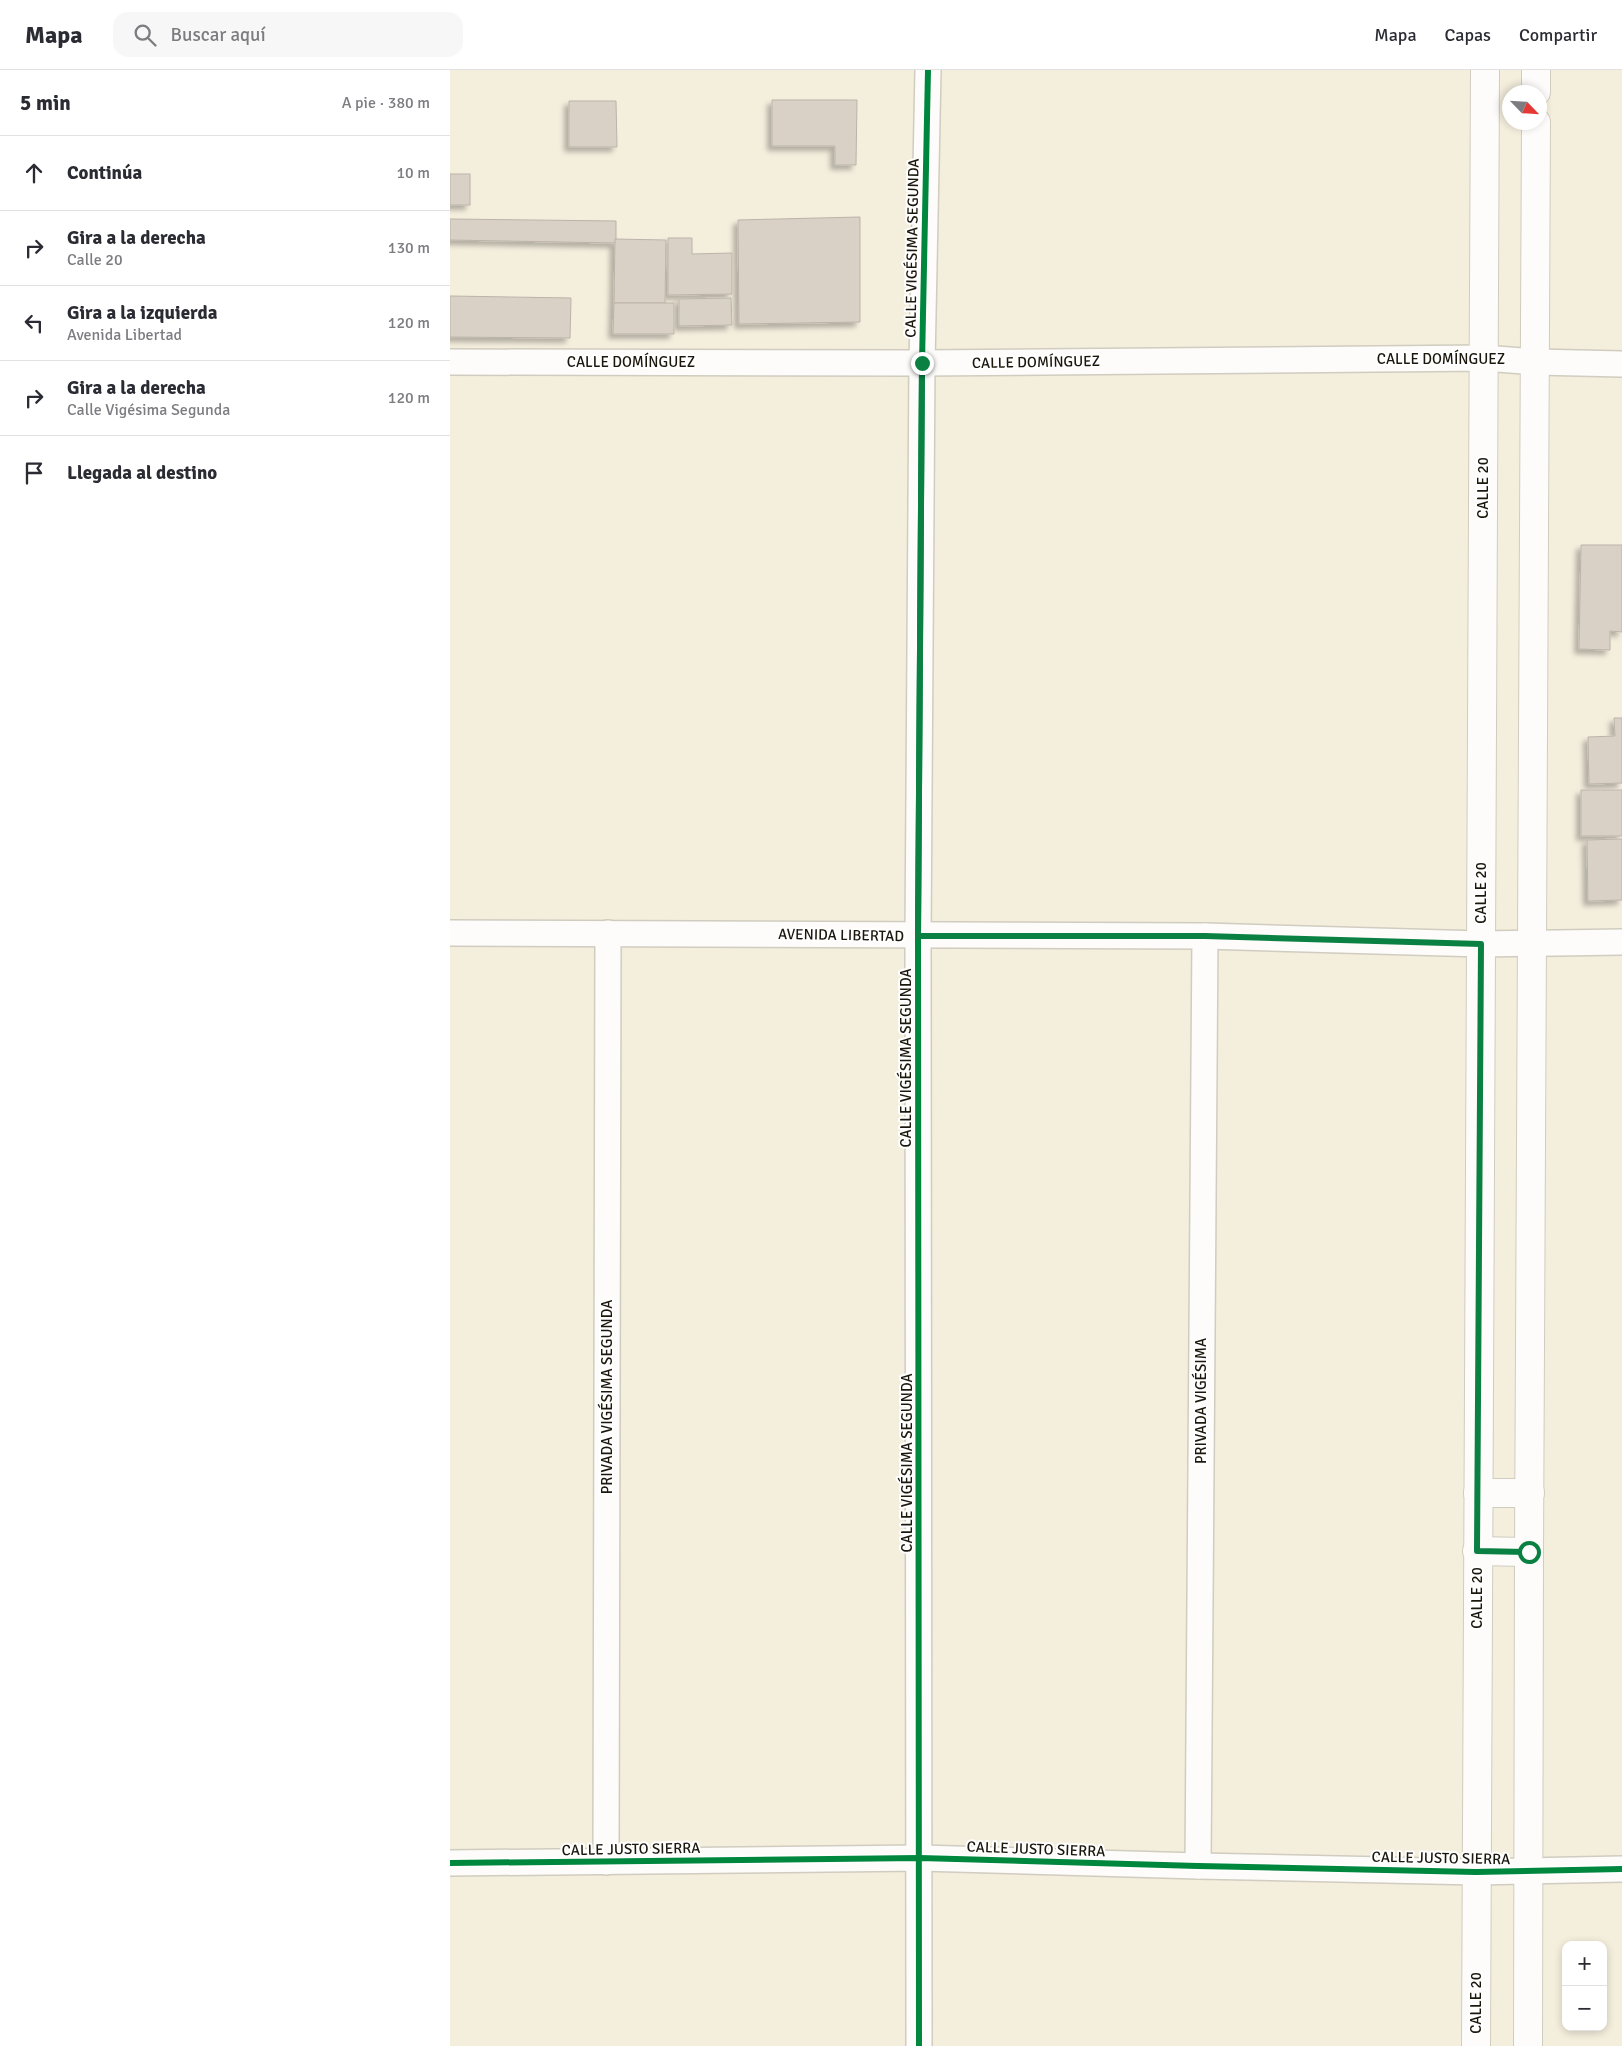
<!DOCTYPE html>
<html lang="es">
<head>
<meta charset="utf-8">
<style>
  body { margin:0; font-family:Signika,sans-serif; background:#f7f7f7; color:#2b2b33 }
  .controls { position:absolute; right:15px; bottom:15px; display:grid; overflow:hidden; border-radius:10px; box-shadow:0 2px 8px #0003 }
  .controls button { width:45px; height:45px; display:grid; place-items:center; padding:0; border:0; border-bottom:1px solid #e1e1e2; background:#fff; color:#2b2b33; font:25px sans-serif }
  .compass { position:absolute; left:1052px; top:15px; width:45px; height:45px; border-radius:50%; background:#fff; box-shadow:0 2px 8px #0003; rotate:115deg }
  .stop { position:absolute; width:15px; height:15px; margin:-11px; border:4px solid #0b8043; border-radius:50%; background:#fff }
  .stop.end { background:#0b8043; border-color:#fff; box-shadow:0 1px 5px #0008 }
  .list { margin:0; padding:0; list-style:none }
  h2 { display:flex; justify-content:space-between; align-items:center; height:65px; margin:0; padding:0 20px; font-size:21px }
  h2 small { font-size:16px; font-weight:400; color:#7c7c81 }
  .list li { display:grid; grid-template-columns:32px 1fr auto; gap:15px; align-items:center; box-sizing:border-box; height:75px; padding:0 20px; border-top:1px solid #e1e1e2 }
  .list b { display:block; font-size:19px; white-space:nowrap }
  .list p { margin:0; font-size:16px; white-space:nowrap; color:#7c7c81 }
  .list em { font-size:16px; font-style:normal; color:#7c7c81 }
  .icon { flex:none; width:28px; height:28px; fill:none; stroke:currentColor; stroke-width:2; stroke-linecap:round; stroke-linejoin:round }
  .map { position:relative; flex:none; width:1172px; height:1976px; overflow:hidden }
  header { display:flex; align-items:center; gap:30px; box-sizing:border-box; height:70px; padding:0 25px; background:#fff; border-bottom:1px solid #e1e1e2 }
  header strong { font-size:24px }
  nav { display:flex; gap:28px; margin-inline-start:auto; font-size:18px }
  .search { width:350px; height:45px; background:#f7f7f7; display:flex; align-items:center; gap:12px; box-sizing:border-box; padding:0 18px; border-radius:15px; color:#7c7c81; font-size:19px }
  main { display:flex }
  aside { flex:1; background:#fff }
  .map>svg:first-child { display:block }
  .building { fill:#dad1c6; stroke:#bcb3a9; filter:url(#shadow) }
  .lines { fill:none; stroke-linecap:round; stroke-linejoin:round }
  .minor-casing { stroke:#d0ccbf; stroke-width:28 }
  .secondary-casing { stroke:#d0ccbf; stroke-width:30 }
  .minor { stroke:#fdfcfa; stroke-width:25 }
  .secondary { stroke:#fdfcfa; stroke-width:28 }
  .cycleway-casing { stroke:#fff; stroke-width:9 }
  .cycleway { stroke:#00873e; stroke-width:6 }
  .route { stroke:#0b8043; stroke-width:6 }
  .labels { text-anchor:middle; stroke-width:4; stroke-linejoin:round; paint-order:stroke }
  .street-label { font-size:15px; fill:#1b170c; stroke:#fff }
</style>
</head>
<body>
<header>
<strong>Mapa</strong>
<div class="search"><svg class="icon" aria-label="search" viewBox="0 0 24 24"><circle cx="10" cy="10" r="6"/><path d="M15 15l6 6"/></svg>Buscar aquí</div>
<nav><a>Mapa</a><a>Capas</a><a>Compartir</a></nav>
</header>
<main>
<aside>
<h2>5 min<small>A pie · 380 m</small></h2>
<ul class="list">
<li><svg class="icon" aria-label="ahead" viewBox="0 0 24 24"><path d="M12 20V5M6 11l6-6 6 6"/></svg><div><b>Continúa</b></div><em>10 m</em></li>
<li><svg class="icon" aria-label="right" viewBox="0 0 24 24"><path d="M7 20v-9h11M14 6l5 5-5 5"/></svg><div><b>Gira a la derecha</b><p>Calle 20</p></div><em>130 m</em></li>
<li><svg class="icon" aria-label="left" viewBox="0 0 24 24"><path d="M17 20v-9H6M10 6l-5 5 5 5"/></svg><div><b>Gira a la izquierda</b><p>Avenida Libertad</p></div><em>120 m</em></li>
<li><svg class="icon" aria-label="right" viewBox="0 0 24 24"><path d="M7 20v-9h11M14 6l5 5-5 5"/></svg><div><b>Gira a la derecha</b><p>Calle Vigésima Segunda</p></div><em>120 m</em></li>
<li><svg class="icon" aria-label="arrive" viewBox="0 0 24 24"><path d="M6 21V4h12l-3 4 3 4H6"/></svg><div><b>Llegada al destino</b></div></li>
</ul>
</aside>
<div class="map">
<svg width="1172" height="1976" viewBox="0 0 1172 1976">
  <defs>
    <filter id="shadow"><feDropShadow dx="-4.5" dy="4.5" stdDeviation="2.5" flood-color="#0004"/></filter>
  </defs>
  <rect width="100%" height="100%" fill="#f4eedd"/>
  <g class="building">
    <path d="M322,30H407L406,95H385V76H322Z"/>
    <path d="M119,31H166L167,77H119Z"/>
    <rect x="0" y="104" width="20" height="31"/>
    <path d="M410,147V252L289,254L288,150Z"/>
    <path d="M0,149L166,151V173L0,170Z"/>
    <path d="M218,168H242V184L282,183V224L218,225Z"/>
    <path d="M165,169L216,170L215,233H164Z"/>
    <path d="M0,226L121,228L120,268L0,267Z"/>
    <path d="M281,228L282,255L229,256V229Z"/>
    <path d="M164,233H224V264H163Z"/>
    <path d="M1131,475H1172V562L1160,561V580L1129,579Z"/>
    <path d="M1164,648H1172V713L1139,714L1138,667L1165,666Z"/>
    <rect x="1131" y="720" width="41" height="46"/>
    <path d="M1172,769V830L1138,831L1137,770Z"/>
  </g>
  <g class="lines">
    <defs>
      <g id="minor">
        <path d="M0,292L472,293L1034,288L1086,292L1172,294"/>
        <path d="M0,863L755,866L1031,874L1172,872"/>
        <path d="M156,1792L158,863"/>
        <path d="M0,1793L470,1788L748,1796L1026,1802L1172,1799"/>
        <path d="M748,1796L755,866"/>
        <path d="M469,1976L468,866L472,293L478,0"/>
      </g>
      <g id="secondary">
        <path d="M1086,22V0"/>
        <path d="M1028,1423H1080"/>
        <path d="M1027,1481L1079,1482"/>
        <path d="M1026,1976L1035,0"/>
        <path d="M1078,1976L1079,1482L1086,52"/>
      </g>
    </defs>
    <use href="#minor" class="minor-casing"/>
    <use href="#secondary" class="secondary-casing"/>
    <use href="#minor" class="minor"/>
    <use href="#secondary" class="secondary"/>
    <defs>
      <g id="cycleway">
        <path d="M0,1793L470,1788L748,1796L1026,1802L1172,1799"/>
        <path d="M469,1976L468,866L472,293L478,0"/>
      </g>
    </defs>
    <use href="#cycleway" class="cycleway-casing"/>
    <use href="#cycleway" class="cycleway"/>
  </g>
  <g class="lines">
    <path class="route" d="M472,293L468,866H755L1031,874L1027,1481L1079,1482"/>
  </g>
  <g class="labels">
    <g class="street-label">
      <text transform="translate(462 178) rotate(-89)" y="5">CALLE VIGÉSIMA SEGUNDA</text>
      <text x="991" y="294">CALLE DOMÍNGUEZ</text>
      <text x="181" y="297">CALLE DOMÍNGUEZ</text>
      <text transform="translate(586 292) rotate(-1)" y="5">CALLE DOMÍNGUEZ</text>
      <text transform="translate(1033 418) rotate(-90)" y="5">CALLE 20</text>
      <text transform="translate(1031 823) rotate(-90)" y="5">CALLE 20</text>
      <text transform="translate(391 865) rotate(1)" y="5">AVENIDA LIBERTAD</text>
      <text transform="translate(456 988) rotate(-90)" y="5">CALLE VIGÉSIMA SEGUNDA</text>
      <text transform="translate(157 1327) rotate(-90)" y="5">PRIVADA VIGÉSIMA SEGUNDA</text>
      <text transform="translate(751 1331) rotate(-90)" y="5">PRIVADA VIGÉSIMA</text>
      <text transform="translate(457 1393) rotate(-90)" y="5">CALLE VIGÉSIMA SEGUNDA</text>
      <text transform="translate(1027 1528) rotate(-90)" y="5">CALLE 20</text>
      <text transform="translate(181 1779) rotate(-1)" y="5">CALLE JUSTO SIERRA</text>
      <text transform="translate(586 1779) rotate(2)" y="5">CALLE JUSTO SIERRA</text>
      <text transform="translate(991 1788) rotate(1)" y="5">CALLE JUSTO SIERRA</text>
      <text transform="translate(1026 1933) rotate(-90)" y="5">CALLE 20</text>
    </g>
  </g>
</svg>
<div class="controls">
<button>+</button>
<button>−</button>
</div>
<svg class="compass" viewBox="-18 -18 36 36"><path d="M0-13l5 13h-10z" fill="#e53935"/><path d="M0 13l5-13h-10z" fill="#7c7c81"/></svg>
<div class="stop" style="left:1079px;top:1482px"></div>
<div class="stop end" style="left:472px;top:293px"></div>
</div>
</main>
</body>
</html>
